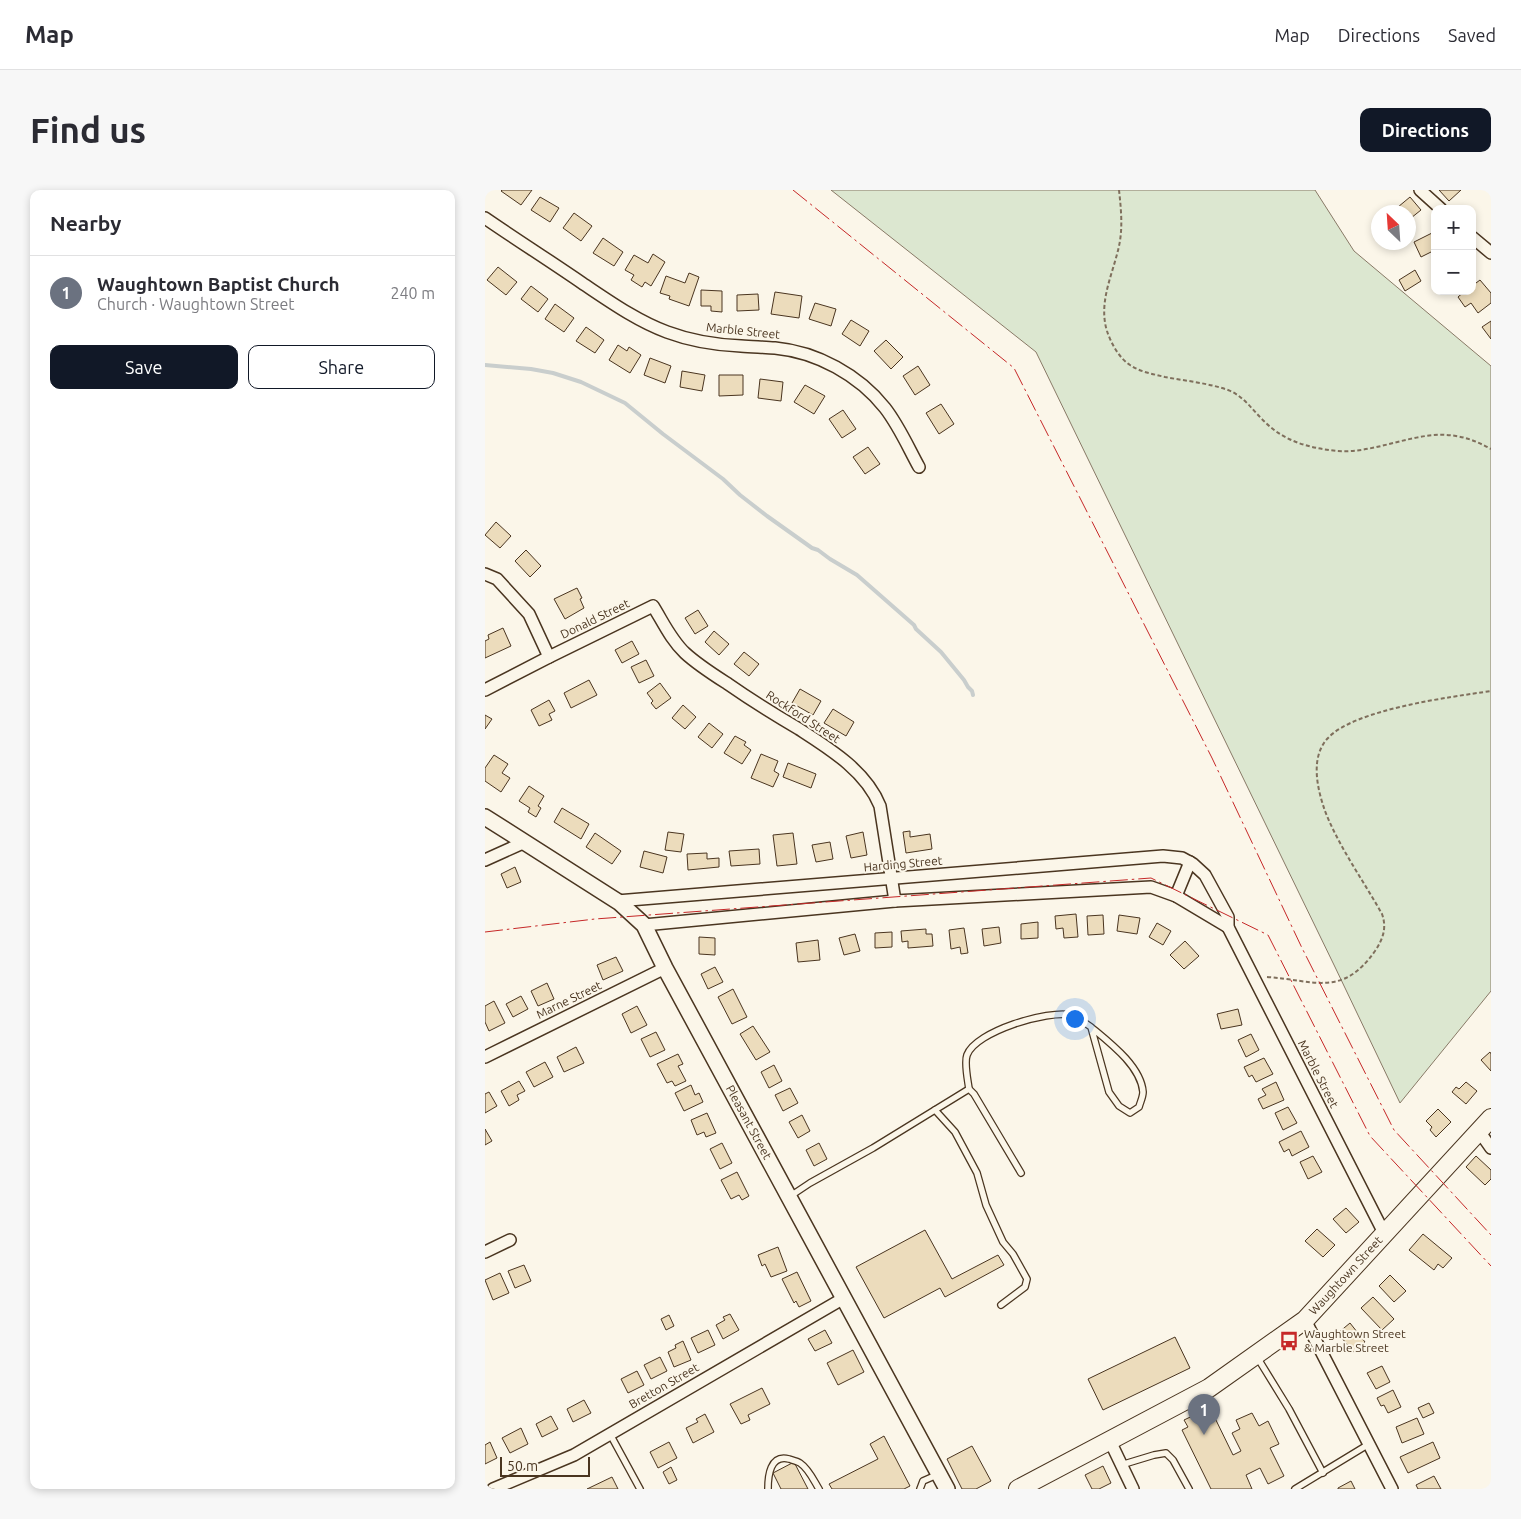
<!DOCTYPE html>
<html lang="en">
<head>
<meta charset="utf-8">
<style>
  body { margin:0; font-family:Ubuntu,sans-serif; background:#f7f7f7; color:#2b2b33 }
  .controls { position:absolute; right:15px; top:15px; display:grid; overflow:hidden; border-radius:10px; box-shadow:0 2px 8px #0003 }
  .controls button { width:45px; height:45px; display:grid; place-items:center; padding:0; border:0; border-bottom:1px solid #e1e1e2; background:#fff; color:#2b2b33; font:25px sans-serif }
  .compass { position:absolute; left:886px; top:15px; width:45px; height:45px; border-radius:50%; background:#fff; box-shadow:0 2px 8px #0003; rotate:335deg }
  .scale { position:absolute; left:15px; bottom:12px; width:90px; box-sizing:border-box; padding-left:5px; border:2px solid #4a3520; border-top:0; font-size:14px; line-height:18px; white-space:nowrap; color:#4a3520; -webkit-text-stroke:4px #fbf6e9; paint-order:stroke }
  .you { position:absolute; left:589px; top:828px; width:18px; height:18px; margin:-12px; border:4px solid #fff; border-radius:50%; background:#1a73e8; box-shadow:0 0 0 8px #1a73e833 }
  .badge { display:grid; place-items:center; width:32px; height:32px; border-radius:50%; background:#111827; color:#fff; font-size:16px; font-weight:700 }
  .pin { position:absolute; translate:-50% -41px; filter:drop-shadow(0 1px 2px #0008) }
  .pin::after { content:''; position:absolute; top:26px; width:18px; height:15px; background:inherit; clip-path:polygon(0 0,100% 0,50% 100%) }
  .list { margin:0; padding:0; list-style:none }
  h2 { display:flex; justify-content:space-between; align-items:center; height:65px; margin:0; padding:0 20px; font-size:21px }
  h2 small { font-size:16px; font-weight:400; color:#7c7c81 }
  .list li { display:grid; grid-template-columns:32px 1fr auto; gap:15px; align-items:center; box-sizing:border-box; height:75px; padding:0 20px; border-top:1px solid #e1e1e2 }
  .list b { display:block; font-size:19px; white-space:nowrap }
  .list p { margin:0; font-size:16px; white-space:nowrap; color:#7c7c81 }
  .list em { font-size:16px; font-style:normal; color:#7c7c81 }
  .actions { display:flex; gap:10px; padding:15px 20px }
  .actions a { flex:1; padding:11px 0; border:1px solid #111827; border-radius:10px; text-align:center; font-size:18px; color:#111827 }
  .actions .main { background:#111827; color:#fff }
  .map { position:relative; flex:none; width:1006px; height:1299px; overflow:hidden; border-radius:10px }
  header { display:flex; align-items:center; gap:30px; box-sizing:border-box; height:70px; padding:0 25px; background:#fff; border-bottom:1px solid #e1e1e2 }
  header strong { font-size:24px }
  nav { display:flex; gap:28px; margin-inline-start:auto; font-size:18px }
  .intro { display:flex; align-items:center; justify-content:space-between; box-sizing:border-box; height:120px; padding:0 30px }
  h1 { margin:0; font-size:35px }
  .button { padding:12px 22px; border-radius:10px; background:#111827; color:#fff; font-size:18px; font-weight:700 }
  main { display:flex; gap:30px; padding:0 30px }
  aside { flex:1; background:#fff; border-radius:10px; box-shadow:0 2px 8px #0003 }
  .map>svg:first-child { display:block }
  .green { fill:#dce7d0; stroke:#887966 }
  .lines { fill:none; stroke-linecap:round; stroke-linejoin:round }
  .stream { stroke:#c9cecd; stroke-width:4 }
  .building { fill:#ecdcbc; stroke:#4a3520 }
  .lane-casing { stroke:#4a3520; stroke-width:8 }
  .street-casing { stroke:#4a3520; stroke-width:14 }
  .secondary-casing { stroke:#4a3520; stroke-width:18 }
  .primary-casing { stroke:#4a3520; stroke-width:20 }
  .path { stroke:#7f6f5c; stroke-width:2; stroke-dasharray:4 2.5; stroke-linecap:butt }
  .lane { stroke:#fbf6e9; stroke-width:5.5 }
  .street { stroke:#fbf6e9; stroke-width:11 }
  .secondary { stroke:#fbf6e9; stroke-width:15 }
  .primary { stroke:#fbf6e9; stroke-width:18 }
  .power { stroke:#c62828; stroke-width:1; stroke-dasharray:18 4 2.5 4; stroke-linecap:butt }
  .labels { text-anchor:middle; stroke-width:4; stroke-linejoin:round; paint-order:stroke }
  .street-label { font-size:12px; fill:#4a3520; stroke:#fbf6e9 }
  .poi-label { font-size:12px; fill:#4a3520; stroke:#fbf6e9; text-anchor:start }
</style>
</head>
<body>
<header>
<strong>Map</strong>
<nav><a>Map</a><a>Directions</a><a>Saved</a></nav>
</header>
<div class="intro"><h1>Find us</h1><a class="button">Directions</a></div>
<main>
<aside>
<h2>Nearby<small></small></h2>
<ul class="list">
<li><span class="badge" style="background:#6b7280">1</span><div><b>Waughtown Baptist Church</b><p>Church · Waughtown Street</p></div><em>240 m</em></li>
</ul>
<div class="actions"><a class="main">Save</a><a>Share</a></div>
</aside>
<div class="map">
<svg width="1006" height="1299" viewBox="0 0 1006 1299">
  <rect width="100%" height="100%" fill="#fbf6e9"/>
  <path class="green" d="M346,0H830L869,61L1006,176V801L915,913L850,777L551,162Z"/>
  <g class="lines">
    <path class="stream" d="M0,175L46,179L68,183L96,192L140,213L178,244L238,289L255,305L282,326L327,358L333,360L345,369L372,385L429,435L431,439L456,462L479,490L483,497L487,501L488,505"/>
  </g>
  <g class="building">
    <path d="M17,0H47L36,15L16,1Z"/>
    <path d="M954,0H976L964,11Z"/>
    <path d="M55,7L74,18L65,32L46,20Z"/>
    <path d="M925,7L936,20L926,28L924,22H907Z"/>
    <path d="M89,23L107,36L96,51L78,38Z"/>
    <path d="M949,42L950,60L936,67L929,52Z"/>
    <path d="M118,48L138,62L129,76L108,63Z"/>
    <path d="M168,64L180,72L166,96L160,92L157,97L146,90L149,85L140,80L149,65L163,73Z"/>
    <path d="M13,77L32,92L21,105L2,90Z"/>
    <path d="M930,80L936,91L920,101L914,90Z"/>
    <path d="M204,83L214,87L204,116L184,109L185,106L175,103L181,86L200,93Z"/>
    <path d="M995,90L1006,103V113L993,123L986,113L980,117L973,107L980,101H987V96Z"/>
    <path d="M46,96L63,109L53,122L36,109Z"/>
    <path d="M216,100L237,101V122L226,121V116H216Z"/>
    <path d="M290,102L317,106L314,128L286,124Z"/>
    <path d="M273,104L274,120L252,121V105Z"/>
    <path d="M330,113L351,119L346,136L324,129Z"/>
    <path d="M70,114L89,128L79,142L60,129Z"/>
    <path d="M366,130L384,141L375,156L357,144Z"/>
    <path d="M1006,131V149L997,137Z"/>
    <path d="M101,137L119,150L110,163L91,151Z"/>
    <path d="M401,150L418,167L406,179L389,161Z"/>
    <path d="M133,155L142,161L144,157L156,165L145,183L124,170Z"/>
    <path d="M165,168L186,176L180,193L159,185Z"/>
    <path d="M433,176L445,195L430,205L418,186Z"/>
    <path d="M197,181L220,185L217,201L195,197Z"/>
    <path d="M234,185H258V205L234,206Z"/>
    <path d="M275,189L298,192L296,211L273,208Z"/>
    <path d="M320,195L340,206L329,224L309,212Z"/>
    <path d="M456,214L469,234L454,244L441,223Z"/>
    <path d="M358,220L371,239L357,248L344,229Z"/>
    <path d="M383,257L395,274L380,284L368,267Z"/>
    <path d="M11,332L26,346L15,358L0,345Z"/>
    <path d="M41,360L56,376L45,387L30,371Z"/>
    <path d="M92,398L97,408L95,409L99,418L80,429L69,409Z"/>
    <path d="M213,420L223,436L210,444L200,428Z"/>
    <path d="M18,438L26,456L0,468V451L4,449L3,445Z"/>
    <path d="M229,441L244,454L234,465L220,452Z"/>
    <path d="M147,451L154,464L137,473L130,460Z"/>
    <path d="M259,462L274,474L264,486L249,474Z"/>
    <path d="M161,470L169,486L154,493L146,477Z"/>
    <path d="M104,490L112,505L86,518L79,503Z"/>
    <path d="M175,493L186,508L171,519L166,513L168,511L162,503Z"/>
    <path d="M315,499L336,511L328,525L307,513Z"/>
    <path d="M64,510L70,521L64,524L67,530L54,536L46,520Z"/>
    <path d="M198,515L211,527L200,539L187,528Z"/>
    <path d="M348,519L369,532L361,546L339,533Z"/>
    <path d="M0,525L7,529L0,539Z"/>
    <path d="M224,533L238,544L227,558L213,547Z"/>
    <path d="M250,546L261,552L259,555L266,560L257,574L239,563Z"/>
    <path d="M276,564L293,571L289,581L294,584L288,597L266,588Z"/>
    <path d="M9,565L23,574L17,583L25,588L16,602L0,591V578Z"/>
    <path d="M303,573L331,584L326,598L298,587Z"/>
    <path d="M44,596L59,606L53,616L56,618L51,627L43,622L45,618L34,611Z"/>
    <path d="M77,618L104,634L96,649L69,632Z"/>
    <path d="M425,641V647L445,644L447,659L421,663L418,642Z"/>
    <path d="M183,642L199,644L196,662L180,660Z"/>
    <path d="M378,642L382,665L366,668L361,646Z"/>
    <path d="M110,643L136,661L127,674L101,657Z"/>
    <path d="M308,643L312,674L292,676L288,645Z"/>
    <path d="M345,652L348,669L331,672L327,655Z"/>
    <path d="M274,659L275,674L246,676L244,661Z"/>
    <path d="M159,661L182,667L178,683L155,677Z"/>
    <path d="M222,663V669L234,668V677L203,680L202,664Z"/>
    <path d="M30,677L36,692L22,698L16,684Z"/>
    <path d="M591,724L593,747L579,748L578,738L571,739L570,726Z"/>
    <path d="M618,725L619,744L603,745L602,726Z"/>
    <path d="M634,725L655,728L652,744L632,741Z"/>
    <path d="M553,732V748L536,749V734Z"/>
    <path d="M672,733L686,741L678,755L664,747Z"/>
    <path d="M514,737L516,753L499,756L497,739Z"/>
    <path d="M479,738L483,763L476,764L475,757L466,759L464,740Z"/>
    <path d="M441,739V744H447L448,756L423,758V751L417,752L416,741Z"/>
    <path d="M407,742V757L390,758V743Z"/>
    <path d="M370,744L375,761L359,765L354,748Z"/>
    <path d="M214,747L230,748V765L214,764Z"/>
    <path d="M333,750L335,770L313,772L311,753Z"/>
    <path d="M700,751L714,766L699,779L685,765Z"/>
    <path d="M131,767L138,781L118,790L112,775Z"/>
    <path d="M230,777L238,792L223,799L216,784Z"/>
    <path d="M62,793L69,809L53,816L46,801Z"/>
    <path d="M248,799L262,827L247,834L233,807Z"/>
    <path d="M36,806L43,819L28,827L21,814Z"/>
    <path d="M9,811L20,833L4,841L0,832V816Z"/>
    <path d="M152,816L162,835L146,843L137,824Z"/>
    <path d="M753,819L757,835L736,839L732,824Z"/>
    <path d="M268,836L285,862L271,870L255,844Z"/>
    <path d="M171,842L180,860L165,867L156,849Z"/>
    <path d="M766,844L774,860L761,867L753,850Z"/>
    <path d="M91,857L99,873L79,882L72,867Z"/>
    <path d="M1005,862L1006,864V881L996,870Z"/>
    <path d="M193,864L198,874L193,876L201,891L190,896L187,891L182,893L172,874Z"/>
    <path d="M779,868L788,884L771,892L767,885L764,887L759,877Z"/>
    <path d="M60,872L68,887L49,897L41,882Z"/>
    <path d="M289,875L297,891L284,898L276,882Z"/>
    <path d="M34,891L40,901L32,905L34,910L24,916L16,901Z"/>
    <path d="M791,892L799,910L778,919L773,909L781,905L777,899Z"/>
    <path d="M981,892L992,901L981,914L967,902L971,897L974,899Z"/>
    <path d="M206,895L210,905L214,903L218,912L199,921L190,903Z"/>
    <path d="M305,898L313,913L298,921L290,905Z"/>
    <path d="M4,902L12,916L0,923V904Z"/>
    <path d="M803,917L812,933L798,940L790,923Z"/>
    <path d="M953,919L966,932L951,947L945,940L947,937L941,931Z"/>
    <path d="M222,923L231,943L221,947L219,942L212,945L206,930Z"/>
    <path d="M317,925L325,941L313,948L304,932Z"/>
    <path d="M0,939L7,951L0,955Z"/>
    <path d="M816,941L824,957L807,966L804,959L799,962L794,952Z"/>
    <path d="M237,953L247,973L235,979L225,959Z"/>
    <path d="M334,953L342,969L329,976L321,960Z"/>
    <path d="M828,966L837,982L823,989L815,972Z"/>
    <path d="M991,966L1006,980V989L1000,995L981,977Z"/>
    <path d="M252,982L264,1006L257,1010L254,1005L246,1009L236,990Z"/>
    <path d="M861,1018L874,1032L861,1043L848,1029Z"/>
    <path d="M832,1039L850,1055L838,1067L820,1051Z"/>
    <path d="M440,1040L467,1089L513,1065L519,1075L460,1107L455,1098L399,1128L371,1077Z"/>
    <path d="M938,1044L967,1068L958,1078L953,1074L949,1080L924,1060Z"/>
    <path d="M293,1057L302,1081L286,1087L280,1074L277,1076L273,1065Z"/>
    <path d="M39,1075L46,1091L30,1098L23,1081Z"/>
    <path d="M312,1082L326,1111L314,1117L311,1111L309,1113L297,1089Z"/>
    <path d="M15,1083L24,1103L8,1110L0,1090Z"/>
    <path d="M905,1085L921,1101L909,1112L894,1096Z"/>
    <path d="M888,1107L909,1129L897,1140L876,1118Z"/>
    <path d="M245,1124L254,1140L238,1149L231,1135L240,1130L238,1127Z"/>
    <path d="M184,1125L189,1136L181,1140L176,1129Z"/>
    <path d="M865,1133L880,1152L868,1162L853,1143Z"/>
    <path d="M223,1140L230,1155L213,1163L206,1148Z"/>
    <path d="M340,1140L347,1153L330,1161L323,1149Z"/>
    <path d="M690,1147L705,1178L618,1220L603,1189Z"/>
    <path d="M198,1151L206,1170L189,1177L183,1162L191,1158L190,1155Z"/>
    <path d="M368,1160L379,1182L353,1195L342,1173Z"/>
    <path d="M175,1167L182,1181L166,1189L159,1175Z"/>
    <path d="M897,1176L905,1192L891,1199L882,1183Z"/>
    <path d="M152,1181L159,1195L143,1203L136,1189Z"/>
    <path d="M277,1198L285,1214L263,1225L265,1230L256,1234L245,1214Z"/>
    <path d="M908,1200L916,1217L903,1223L899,1215L896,1216L892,1208Z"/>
    <path d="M99,1210L106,1223L88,1232L82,1219Z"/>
    <path d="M944,1213L949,1223L938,1228L933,1218Z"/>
    <path d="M720,1220L723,1227L728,1224L748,1265L756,1261L747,1243L755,1239L751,1230L767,1223L774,1236L783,1231L794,1254L785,1258L799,1286L783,1294L775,1278L761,1285L767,1299H726L697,1240L703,1237L699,1230Z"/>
    <path d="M220,1224L229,1242L208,1253L201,1238L213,1232L211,1229Z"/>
    <path d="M66,1226L73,1239L57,1247L51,1234Z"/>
    <path d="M932,1228L939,1244L917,1253L911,1237Z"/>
    <path d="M36,1238L43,1254L25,1263L17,1248Z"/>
    <path d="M399,1246L425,1296L419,1299H347L344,1294L393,1269L385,1254Z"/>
    <path d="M5,1252L12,1268L0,1274V1255Z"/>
    <path d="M184,1252L192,1268L173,1278L165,1262Z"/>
    <path d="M948,1252L955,1268L923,1283L915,1267Z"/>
    <path d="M487,1256L506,1291L491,1299H477L462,1269Z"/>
    <path d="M309,1272L323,1299H296L288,1283Z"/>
    <path d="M618,1276L626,1293L614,1299H607L600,1285Z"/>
    <path d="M186,1277L192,1290L184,1294L178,1282Z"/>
    <path d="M949,1286L956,1299H933L931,1295Z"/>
    <path d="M127,1287L133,1299H102Z"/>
    <path d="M866,1291L870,1299H853V1298Z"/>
  </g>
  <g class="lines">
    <defs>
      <g id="lane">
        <path d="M484,899C483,891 479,873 482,865C491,841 563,820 586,825C592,827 600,833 606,837L624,902L634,916L645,923L654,917C655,913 658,907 658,902C656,876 624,852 606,837"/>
        <path d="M450,920L470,942L492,983L501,1015L518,1052L528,1064L542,1089L540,1097L516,1115"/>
        <path d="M304,1007L325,993L388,958L484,899L489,904L536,983"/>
        <path d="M772,1167L804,1219L838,1283"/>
        <path d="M125,1244L155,1299"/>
        <path d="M636,1275L669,1265L681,1263L688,1270L704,1299"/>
        <path d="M283,1299C283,1286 285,1264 304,1269C307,1270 312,1271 315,1273C324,1279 329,1291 334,1299"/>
        <path d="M435,1299L438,1291L454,1284"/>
        <path d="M810,1299L884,1254"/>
      </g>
      <g id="street">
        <path d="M935,0L956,19"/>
        <path d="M0,28C32,50 65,71 97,93C124,111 152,131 182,142C206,151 231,155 256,156C267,157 279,157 290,158C332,162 374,185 400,218C414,236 423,257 434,277"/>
        <path d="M987,47L1006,63"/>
        <path d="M0,384L12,389L44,424L64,467"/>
        <path d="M0,500L64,467L168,416C178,432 186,450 200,463C213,475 229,485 243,494C266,510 290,525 314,539C345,559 381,581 395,616L410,711"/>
        <path d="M0,670L40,652"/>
        <path d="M691,706L705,672"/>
        <path d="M132,711L678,666L697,668L708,674L720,685L743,727V737L899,1043"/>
        <path d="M159,735L410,711L666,697L691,706L743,737"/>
        <path d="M0,867L180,778"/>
        <path d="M994,941L1006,958"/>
        <path d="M0,1062L25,1050"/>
        <path d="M820,1130L907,1299"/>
        <path d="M625,1251L648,1299"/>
        <path d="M8,1299L89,1265L359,1108"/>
      </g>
      <g id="secondary">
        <path id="s1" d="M0,627L135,713L159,735L180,778L462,1299"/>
      </g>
      <g id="primary">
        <path id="s2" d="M533,1299L724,1198L820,1130L1006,928"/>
      </g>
    </defs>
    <use href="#lane" class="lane-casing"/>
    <use href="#street" class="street-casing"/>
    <use href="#secondary" class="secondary-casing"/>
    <use href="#primary" class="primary-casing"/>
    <g class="path">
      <path d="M634,0C636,18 638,38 634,56C628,84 613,112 622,141C626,153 634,168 645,175C655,182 668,184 680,187C701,191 723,193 743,200C759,206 768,221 780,232C800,252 825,258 852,261C892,264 933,239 971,246C984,248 995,253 1006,259"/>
      <path d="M782,787C829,790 857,808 890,761C898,749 902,738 897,724C878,690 854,657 840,621C832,598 825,567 843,548C870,519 966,507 1006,501"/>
    </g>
    <use href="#lane" class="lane"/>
    <use href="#street" class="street"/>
    <use href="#secondary" class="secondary"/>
    <use href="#primary" class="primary"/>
    <g class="power">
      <path d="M308,0L529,178L727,568L817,758L909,940L1006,1045"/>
      <path d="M0,742L110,729L666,688L783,745L885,946L1006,1076"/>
    </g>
  </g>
  <defs>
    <symbol id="bus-bare" viewBox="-9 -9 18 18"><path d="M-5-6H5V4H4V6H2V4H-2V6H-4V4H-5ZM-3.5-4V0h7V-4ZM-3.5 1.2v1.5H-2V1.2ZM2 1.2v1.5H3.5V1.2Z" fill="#c62828" stroke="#fbf6e9" stroke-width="2.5" paint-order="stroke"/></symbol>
  </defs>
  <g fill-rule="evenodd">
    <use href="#bus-bare" x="790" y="1137" width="28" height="28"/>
  </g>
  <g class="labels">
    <g class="street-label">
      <text transform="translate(258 141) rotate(6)" y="4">Marble Street</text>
      <text transform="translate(110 429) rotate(-26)" y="4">Donald Street</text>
      <text transform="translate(318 527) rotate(33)" y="4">Rockford Street</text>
      <text transform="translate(418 674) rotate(-5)" y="4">Harding Street</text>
      <text transform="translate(84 810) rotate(-26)" y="4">Marne Street</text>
      <text transform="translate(833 884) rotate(63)" y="4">Marble Street</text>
      <text dy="4" stroke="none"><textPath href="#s1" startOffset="416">Pleasant Street</textPath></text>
      <text dy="4" stroke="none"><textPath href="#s2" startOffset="394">Waughtown Street</textPath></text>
      <text transform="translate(179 1196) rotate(-30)" y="4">Bretton Street</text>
    </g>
    <g class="poi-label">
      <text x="819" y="1148">Waughtown Street<tspan x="819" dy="14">&amp; Marble Street</tspan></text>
    </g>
  </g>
</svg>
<div class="controls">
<button>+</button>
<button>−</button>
</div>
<svg class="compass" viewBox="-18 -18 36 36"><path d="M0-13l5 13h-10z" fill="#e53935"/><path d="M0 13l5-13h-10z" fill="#7c7c81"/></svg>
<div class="scale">50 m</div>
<div class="you"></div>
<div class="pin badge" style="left:719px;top:1245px;background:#6b7280">1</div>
</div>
</main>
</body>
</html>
